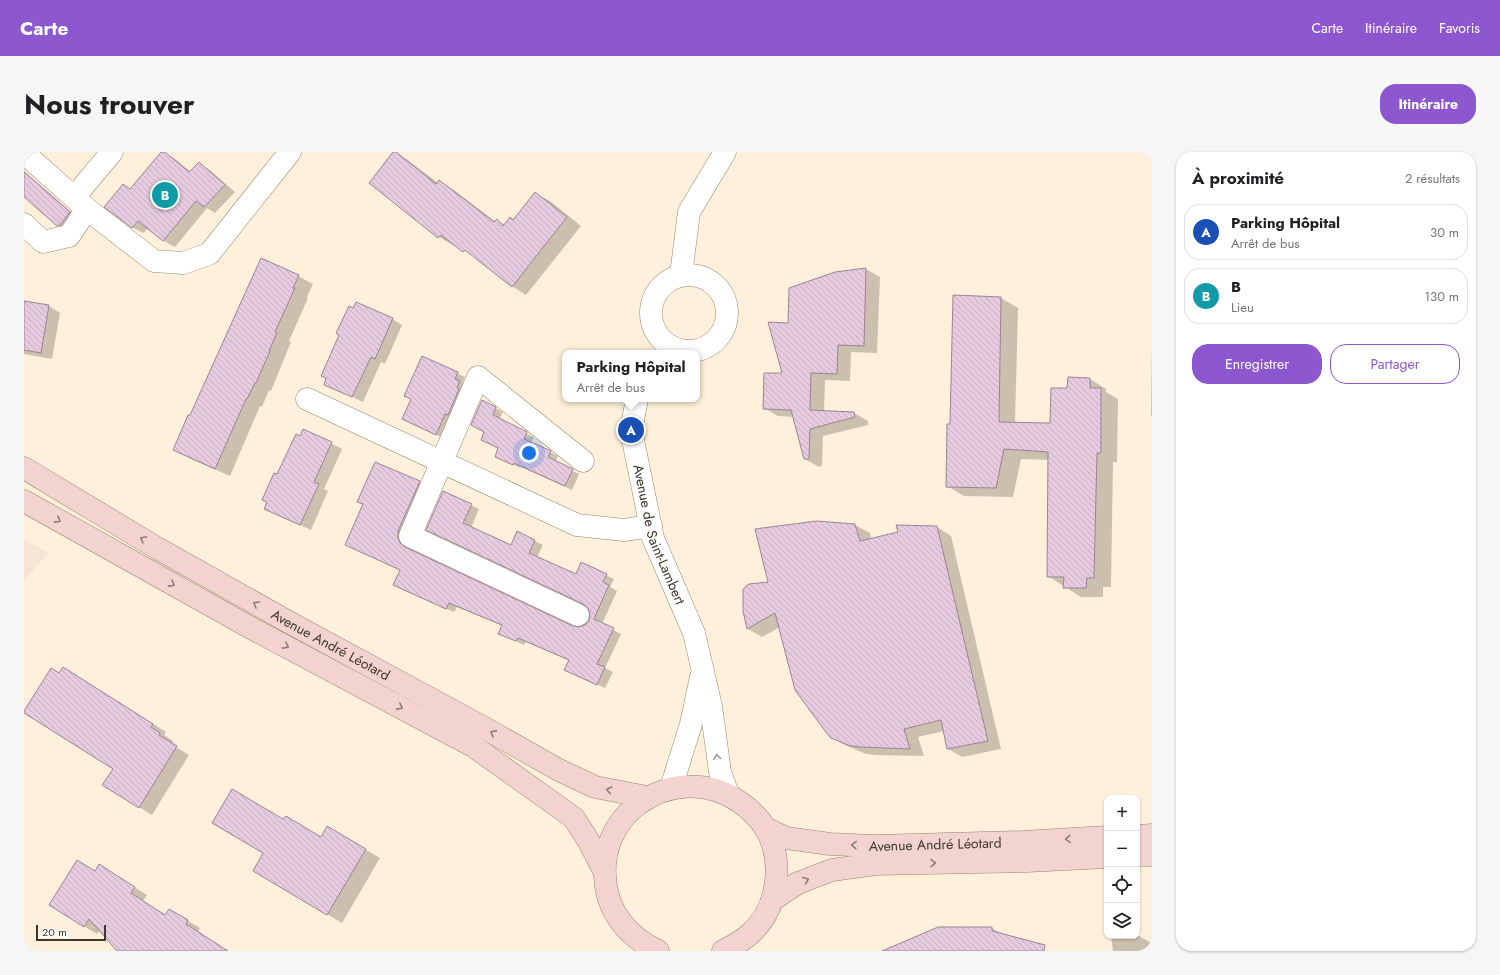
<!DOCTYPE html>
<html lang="fr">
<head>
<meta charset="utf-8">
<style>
  body { margin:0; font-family:Jost,sans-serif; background:#f6f6f6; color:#202124 }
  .controls { position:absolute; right:12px; bottom:12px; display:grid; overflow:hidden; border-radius:8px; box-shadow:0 1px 3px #0004 }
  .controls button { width:36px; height:36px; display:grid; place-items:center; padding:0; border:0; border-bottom:1px solid #e0e0e0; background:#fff; color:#202124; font:20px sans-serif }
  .scale { position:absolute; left:12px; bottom:10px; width:70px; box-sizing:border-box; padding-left:4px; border:2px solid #3e372c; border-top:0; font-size:11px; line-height:14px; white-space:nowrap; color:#3e372c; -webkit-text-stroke:3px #fff; paint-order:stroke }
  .you { position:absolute; left:505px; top:301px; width:14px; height:14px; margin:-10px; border:3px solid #fff; border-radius:50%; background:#1a73e8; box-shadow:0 0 0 6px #1a73e833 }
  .badge { display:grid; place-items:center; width:26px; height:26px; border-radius:50%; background:#8d57d0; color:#fff; font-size:13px; font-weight:700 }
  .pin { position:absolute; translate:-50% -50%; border:2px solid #fff; box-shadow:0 1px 4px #0006 }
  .popup { position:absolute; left:538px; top:198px; width:138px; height:52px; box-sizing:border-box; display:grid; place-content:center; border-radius:8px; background:#fff; filter:drop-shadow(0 1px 3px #0005); font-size:13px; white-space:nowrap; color:#757577 }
  .popup b { font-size:15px; color:#202124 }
  .popup::after { content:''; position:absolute; left:50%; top:100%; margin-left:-8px; border:8px solid transparent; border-top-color:#fff }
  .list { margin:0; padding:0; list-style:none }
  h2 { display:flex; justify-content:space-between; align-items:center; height:52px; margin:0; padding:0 16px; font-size:17px }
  h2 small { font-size:13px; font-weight:400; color:#757577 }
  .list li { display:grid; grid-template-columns:26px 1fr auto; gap:12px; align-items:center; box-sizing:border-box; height:56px; margin:0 8px 8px; padding:0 8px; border:1px solid #e0e0e0; border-radius:16px }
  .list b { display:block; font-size:15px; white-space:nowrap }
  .list p { margin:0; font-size:13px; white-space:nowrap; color:#757577 }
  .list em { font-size:13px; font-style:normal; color:#757577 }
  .actions { display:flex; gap:8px; padding:12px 16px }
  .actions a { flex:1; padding:9px 0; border:1px solid #8d57d0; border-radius:16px; text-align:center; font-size:14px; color:#8d57d0 }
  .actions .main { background:#8d57d0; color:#fff }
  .icon { flex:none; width:22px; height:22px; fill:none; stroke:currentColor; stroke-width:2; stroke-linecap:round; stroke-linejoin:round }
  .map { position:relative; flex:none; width:1128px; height:799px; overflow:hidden; border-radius:16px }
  header { display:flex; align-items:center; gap:24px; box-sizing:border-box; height:56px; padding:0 20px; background:#8d57d0; color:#fff }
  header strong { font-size:19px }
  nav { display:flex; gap:22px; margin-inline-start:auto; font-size:14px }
  .intro { display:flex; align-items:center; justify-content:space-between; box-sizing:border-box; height:96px; padding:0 24px }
  h1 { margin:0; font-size:28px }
  .button { padding:10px 18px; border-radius:16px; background:#8d57d0; color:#fff; font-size:14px; font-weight:700 }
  main { display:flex; gap:24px; padding:0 24px }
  aside { flex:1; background:#fff; border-radius:16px; box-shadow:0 1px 3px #0004 }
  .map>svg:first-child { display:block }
  .commercial { fill:#f8e4d4 }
  .shadow { fill:#0003 }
  .building { fill:url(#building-back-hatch); stroke:#9c8396 }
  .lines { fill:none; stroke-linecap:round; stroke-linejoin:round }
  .street-casing { stroke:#96866d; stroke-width:23 }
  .secondary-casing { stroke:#96866d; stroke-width:23 }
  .street { stroke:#fff; stroke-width:22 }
  .secondary { stroke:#f3d3cf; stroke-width:22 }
  .oneway { stroke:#8f7d75 }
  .oneway2 { stroke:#9e9b96 }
  .labels { text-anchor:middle; stroke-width:4; stroke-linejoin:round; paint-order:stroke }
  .street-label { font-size:14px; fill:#3e372c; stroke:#fff }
</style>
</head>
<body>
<header>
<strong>Carte</strong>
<nav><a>Carte</a><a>Itinéraire</a><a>Favoris</a></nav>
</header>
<div class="intro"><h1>Nous trouver</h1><a class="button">Itinéraire</a></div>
<main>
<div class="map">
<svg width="1128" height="799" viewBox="0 0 1128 799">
  <defs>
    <pattern id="building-back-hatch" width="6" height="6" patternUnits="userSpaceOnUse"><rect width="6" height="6" fill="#e6cadf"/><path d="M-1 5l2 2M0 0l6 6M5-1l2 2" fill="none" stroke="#c6aec0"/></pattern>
  </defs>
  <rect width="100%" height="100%" fill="#fef0da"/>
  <path class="commercial" d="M0,387L24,401L0,429Z"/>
  <g class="shadow">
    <path d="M139,0L150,6L167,20L175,12L186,18L211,40L191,61L183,56L151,95L140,89L124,76L119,81L108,75L107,38Z"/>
    <path d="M370,0L384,8L414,31L416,30L430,38L472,70L473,68L481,73L486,66L490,68L511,41L526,49L557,74L502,143L488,134L452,106L431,92L429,93L415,85L347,31Z"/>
    <path d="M0,19L53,65L42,78L34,73L0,44Z"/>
    <path d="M842,117L856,125L853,201L827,200L826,229L801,228L800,260L830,261L844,269V273L799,284L798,314L795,315L781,307L770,265L754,264L740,256L759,222L765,172Z"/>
    <path d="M274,124L289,132L283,145L284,146L265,189L267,190L247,239L245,238L238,255L236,254L206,324L165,306L150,297L166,265Z"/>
    <path d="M977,146L994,156L991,271L1027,272L1044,237L1066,227L1082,237V240L1094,247L1093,310H1089L1087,435H1079V445H1057L1024,424L1025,308L997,307L989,345L940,344L923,334L927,273Z"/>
    <path d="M0,150L25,154L36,161L28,207L0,202Z"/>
    <path d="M368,167L378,173L361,212L357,210L339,250L301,232Z"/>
    <path d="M1128,190V264L1127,263Z"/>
    <path d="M398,206L441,225L438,231L443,234L419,286L386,271L388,248Z"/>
    <path d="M458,249L479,260L475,268L510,285L507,291L534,304L531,310L555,322L548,338L497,315L496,316L479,308L476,296L461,280Z"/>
    <path d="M280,278L318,297L300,337L304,339L287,378L251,362L254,323Z"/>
    <path d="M395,330L403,335L381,391L383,397L548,475L556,476L562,474L566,469L567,461L562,453L411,382L447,353L455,357L447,376L488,394L494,381L519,393L513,405L552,423H582L590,427L586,435L593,439L578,472L597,482L581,516L589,520L581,536L541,518L545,508L502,490L500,493L475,481L479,474L433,455L430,460L378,437L376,418L322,392L340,353L334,349Z"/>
    <path d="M831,373L846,381L847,387L913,375L927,384L977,597L938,605L924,597L920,579L894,585L900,604L852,603L842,602L823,594L808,585L756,475L738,485L724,477L720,459L745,431Z"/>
    <path d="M35,522L52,524L98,552L142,580L140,583L149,589L147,592L165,603L128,663L115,655L90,616Z"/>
    <path d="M260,668L297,686L303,675L356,706L318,771L230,719Z"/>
    <path d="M71,720L105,732L123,743L119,749L142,764L145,758L176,776L174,780L204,799H99L76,778L73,782L26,753Z"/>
    <path d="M914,776H968L1009,799H858Z"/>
    <path d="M1113,783L1126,790L1128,799H1089L1087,784H1113Z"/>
  </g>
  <g class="building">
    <path d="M137,0H141L165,20L175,10L201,33L180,55L172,49L139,89L114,69L108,76L80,55L99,32L106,37Z"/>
    <path d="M369,0H372L412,32L415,28L470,70L473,67L479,74L486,65L489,68L511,40L543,65L488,135L441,98L439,100L417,83L414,86L345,31Z"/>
    <path d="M0,20L46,60L36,73L33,74L0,45Z"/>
    <path d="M237,106L275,123L269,136H271L251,180L253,181L245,199H246L232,231H231L223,247H222L191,317L149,298L164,263H166Z"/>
    <path d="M842,116L840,194L814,193L813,222L787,221L786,258L830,260L831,265L786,277L785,307H780L767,258L739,257L740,221H758L744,170L764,171L765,136L811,120Z"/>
    <path d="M929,143L977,145L975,270L1026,271L1027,236H1043L1044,225L1066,226V236H1077V301H1073L1070,426H1063L1062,436H1039L1040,425H1023L1024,300L980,297L972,336L922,335L923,272H926Z"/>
    <path d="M0,149L25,153L17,201L0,198Z"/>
    <path d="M332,150L369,166L351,207L347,205L328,245L300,233L302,226L297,224L315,183L312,181L325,154L329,156Z"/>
    <path d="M398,204L434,220L431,227L436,229L433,236L435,237L424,263L421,262L412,283L378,267L387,247L380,244Z"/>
    <path d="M458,248L472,255L469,263L503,280L500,287L525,298L527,299L524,305L549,317L541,334L490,311L489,313L471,305L474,296L457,288L460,280L447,273Z"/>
    <path d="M279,277L308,290L290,330L295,332L276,373L240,357L243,350L238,348L250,321L253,322L272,282L276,284Z"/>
    <path d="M351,310L396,329L374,379V386L376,391L381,395L549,474L555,475L561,473L565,469L566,462L564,456L559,452L402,378L419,339L448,352L439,371L487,393L493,379L511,388L505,401L552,422L557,410L583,422L579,430L585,433L570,467L590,476L573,512L581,515L573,533L540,518L545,508L494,486L492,489L474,482L478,473L425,451L422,457L369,433L376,418L321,393L339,352L333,350Z"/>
    <path d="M793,369L831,372L836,389L874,380L872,373L913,374L964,589L923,597L917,568L880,577L886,597L836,595L826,594L807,586L801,579L771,538L751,461L723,477L719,459V438L722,434L725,432L744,430L731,377Z"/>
    <path d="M39,515L129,572L127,575L136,581L135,583L153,594L115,656L78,633L89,617L0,561V559L27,516L35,521Z"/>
    <path d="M208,637L259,667L262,664L297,685L303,674L342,697L303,763L229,719L239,701L188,671Z"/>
    <path d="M53,708L71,719L75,712L92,723L111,735L107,741L141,763L145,757L164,768L162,772L204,799H93L65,767L60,775L25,753Z"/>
    <path d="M914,775H968V779L1021,793L1020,799H858Z"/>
  </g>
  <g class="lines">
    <defs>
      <g id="street">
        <path d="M0,1L63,57L130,109L159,111L185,102L266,0"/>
        <path d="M51,44L88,0"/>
        <path d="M0,72L19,90L45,84L63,57"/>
        <path d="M657,123L665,60L701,0"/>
        <circle cx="665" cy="161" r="38"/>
        <path d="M283,247L553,373L600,378L627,374"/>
        <path id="s1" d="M613,247L607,278L629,386L670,481L687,554L696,620L704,642"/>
        <path d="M554,463L386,384L454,225L559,309"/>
        <path d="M647,636L667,572L677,525"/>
      </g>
      <g id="secondary">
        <path id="s2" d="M0,316L133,396L270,473L457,574L533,617L571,635L623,645"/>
        <path d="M0,349L227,476L449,594L550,666L564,688L580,719"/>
        <path id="s3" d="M741,676L762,686L806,692L850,694L998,690L1083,685"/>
        <path d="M1113,684L1128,683"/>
        <path d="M1113,703H1128"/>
        <path d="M748,748L774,731L808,718L852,712L1003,709L1083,705"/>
        <path d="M634,799C604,785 582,759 581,724C579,697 591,670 613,653C644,630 683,628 714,649C725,656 735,666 742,677C760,710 755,755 727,781C719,789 709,794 699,799"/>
      </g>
    </defs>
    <use href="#street" class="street-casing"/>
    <use href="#secondary" class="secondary-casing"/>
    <use href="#street" class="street"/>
    <use href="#secondary" class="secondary"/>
  </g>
  <defs><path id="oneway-chevron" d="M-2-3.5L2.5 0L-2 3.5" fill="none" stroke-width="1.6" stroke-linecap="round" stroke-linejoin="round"/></defs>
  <g class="oneway">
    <use href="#oneway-chevron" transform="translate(34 368) rotate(29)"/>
    <use href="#oneway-chevron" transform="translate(119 387) rotate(-149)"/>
    <use href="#oneway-chevron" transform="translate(148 432) rotate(29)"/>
    <use href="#oneway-chevron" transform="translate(232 452) rotate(-150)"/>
    <use href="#oneway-chevron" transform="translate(262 494) rotate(28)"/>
    <use href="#oneway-chevron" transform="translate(376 555) rotate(28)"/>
    <use href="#oneway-chevron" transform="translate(469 581) rotate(-151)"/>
    <use href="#oneway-chevron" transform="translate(585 638) rotate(-169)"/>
    <use href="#oneway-chevron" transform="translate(1044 687) rotate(177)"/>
    <use href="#oneway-chevron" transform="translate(830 693) rotate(-177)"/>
    <use href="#oneway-chevron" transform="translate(909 711) rotate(-1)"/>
    <use href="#oneway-chevron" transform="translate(782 728) rotate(-22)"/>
  </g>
  <use class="oneway2" href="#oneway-chevron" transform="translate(693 605) rotate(-98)"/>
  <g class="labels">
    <g class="street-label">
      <text dy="5" stroke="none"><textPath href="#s1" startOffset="140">Avenue de Saint-Lambert</textPath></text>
      <text dy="5" stroke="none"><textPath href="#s2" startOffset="354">Avenue André Léotard</textPath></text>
      <text dy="5" stroke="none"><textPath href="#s3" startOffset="173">Avenue André Léotard</textPath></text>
    </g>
  </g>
</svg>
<div class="controls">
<button>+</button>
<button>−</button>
<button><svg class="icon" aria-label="locate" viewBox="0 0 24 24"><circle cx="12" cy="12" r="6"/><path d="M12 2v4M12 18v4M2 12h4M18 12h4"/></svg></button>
<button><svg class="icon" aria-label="layers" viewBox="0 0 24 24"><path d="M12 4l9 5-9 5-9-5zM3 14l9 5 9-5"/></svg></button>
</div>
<div class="scale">20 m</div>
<div class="you"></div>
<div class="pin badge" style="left:607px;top:278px;background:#1a4fb4">A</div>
<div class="popup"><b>Parking Hôpital</b>Arrêt de bus</div>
<div class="pin badge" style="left:141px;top:43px;background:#0f9aa8">B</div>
</div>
<aside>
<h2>À proximité<small>2 résultats</small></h2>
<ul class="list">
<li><span class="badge" style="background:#1a4fb4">A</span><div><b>Parking Hôpital</b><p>Arrêt de bus</p></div><em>30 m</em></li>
<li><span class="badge" style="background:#0f9aa8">B</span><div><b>B</b><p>Lieu</p></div><em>130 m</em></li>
</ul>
<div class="actions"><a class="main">Enregistrer</a><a>Partager</a></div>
</aside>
</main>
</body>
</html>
